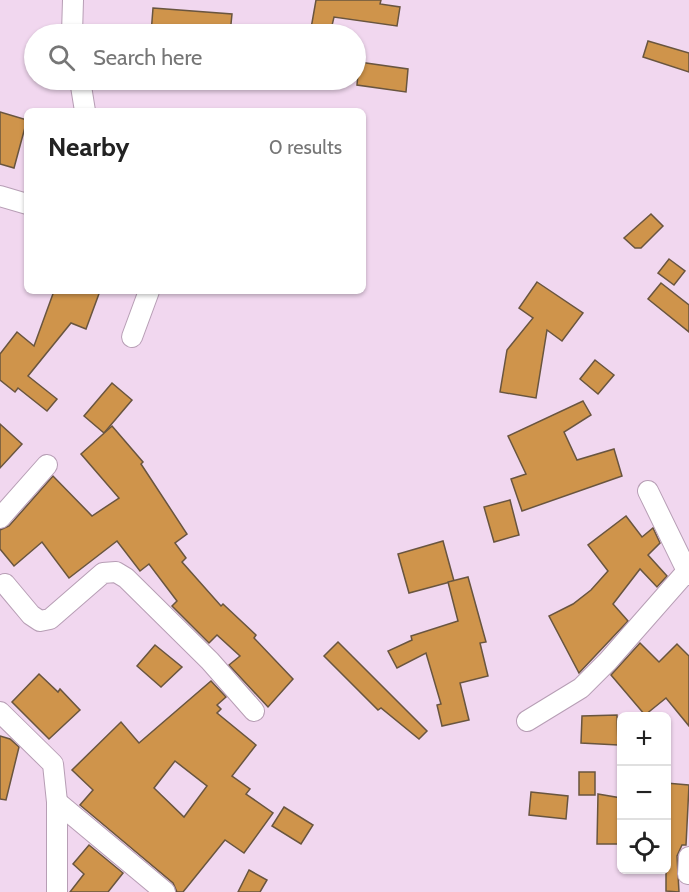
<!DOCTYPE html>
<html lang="en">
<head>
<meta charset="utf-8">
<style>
  body { margin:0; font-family:Cabin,sans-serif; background:#f6f6f6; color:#222 }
  .controls { position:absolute; right:18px; bottom:18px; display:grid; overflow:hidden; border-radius:9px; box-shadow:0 2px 4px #0004 }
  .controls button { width:54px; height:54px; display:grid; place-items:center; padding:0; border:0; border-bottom:2px solid #e0e0e0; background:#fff; color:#222; font:30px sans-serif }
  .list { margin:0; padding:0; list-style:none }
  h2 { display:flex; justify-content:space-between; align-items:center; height:78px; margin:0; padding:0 24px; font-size:26px }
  h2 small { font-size:20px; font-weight:400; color:#767676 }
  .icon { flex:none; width:33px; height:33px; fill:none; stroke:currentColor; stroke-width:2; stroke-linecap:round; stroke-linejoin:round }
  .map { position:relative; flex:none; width:689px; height:892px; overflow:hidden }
  .search { position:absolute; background:#fff; box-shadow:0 2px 4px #0004; left:24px; top:24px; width:342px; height:66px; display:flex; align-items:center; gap:15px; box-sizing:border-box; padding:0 21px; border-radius:33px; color:#767676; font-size:22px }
  .panel { position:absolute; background:#fff; box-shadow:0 2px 4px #0004; left:24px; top:108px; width:342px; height:186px; border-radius:9px }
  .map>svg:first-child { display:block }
  .building { fill:#cf944b; stroke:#69553f; stroke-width:1.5; fill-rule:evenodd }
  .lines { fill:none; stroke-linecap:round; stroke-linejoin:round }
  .minor-casing { stroke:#b79eb5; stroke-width:22 }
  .minor { stroke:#fff; stroke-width:20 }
</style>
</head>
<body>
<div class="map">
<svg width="689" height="892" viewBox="0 0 689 892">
  <rect width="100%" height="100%" fill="#f1d7ef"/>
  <g class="building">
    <path d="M316,0H381L380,4L400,7L397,26L334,17L330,34H310Z"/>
    <path d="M153,8L232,14L230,34H151Z"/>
    <path d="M648,41L689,53V72L643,57Z"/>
    <path d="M359,62L408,69L406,92L357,85Z"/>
    <path d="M0,112L27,120L14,168L0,164Z"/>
    <path d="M651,214L663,226L641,248H635L624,238Z"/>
    <path d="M669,259L685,271L674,285L658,273Z"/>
    <path d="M537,282L583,313L562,341L547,330L536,398L500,392L507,350L533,318L519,308Z"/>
    <path d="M661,283L689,305V332L648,299Z"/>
    <path d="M54,291H100L86,329L71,323L28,376L57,399L47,411L18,388L15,392L0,380V354L17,332L34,346Z"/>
    <path d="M595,360L614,375L598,394L580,379Z"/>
    <path d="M112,383L132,400L104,433L84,416Z"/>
    <path d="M583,401L591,415L564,432L577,460L614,449L622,476L522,511L511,479L526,474L508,436Z"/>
    <path d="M0,424L22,444L0,468Z"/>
    <path d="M112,426L143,462L141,464L187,534L175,543L186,558L182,562L221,606L223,604L256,635L254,638L293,679L268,707L229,665L240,656L217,635L209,643L172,606L177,601L149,564L140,571L117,541L69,578L42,542L14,566L0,549V530L9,526L53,476L92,516L119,498L81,454Z"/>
    <path d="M510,500L519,535L494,542L484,507Z"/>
    <path d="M626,516L642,537L653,528L660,543L648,555L667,576L657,587L640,569L613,604L628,621L579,673L549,616L573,604L591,590L608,571L588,545Z"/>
    <path d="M443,541L454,581L409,593L398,554Z"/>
    <path d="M468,577L486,642L480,643L488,676L460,683L469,720L442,726L437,705L441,704L426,653L397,668L388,651L412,640L411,636L458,621L448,582Z"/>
    <path d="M338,642L427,731L419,739L381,708L378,710L324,656Z"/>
    <path d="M640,643L659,662L677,644L689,656V726L666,698L645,715L611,675Z"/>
    <path d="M155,645L182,667L161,687L137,666Z"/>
    <path d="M39,674L58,692L60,689L80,710L49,739L12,702Z"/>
    <path d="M211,681L226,697L217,705L221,709L217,713L256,745L232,776L250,789L246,794L273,813L244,853L225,840L183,892H177L173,883L80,805L93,790L72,770L121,722L139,743ZM175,761L207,786L184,817L154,788Z"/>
    <path d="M617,715L618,745L581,743L582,716Z"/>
    <path d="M0,736L10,739L19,747L6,800L0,799Z"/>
    <rect x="579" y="772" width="16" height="23"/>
    <path d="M666,783L689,785L686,845H682L677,856L679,892L666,891Z"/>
    <path d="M531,792L568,796L566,819L529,815Z"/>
    <path d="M598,794L621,798V844H597Z"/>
    <path d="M284,807L313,825L301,844L272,826Z"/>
    <path d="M89,845L123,873L108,892H70L84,874L73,864Z"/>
    <path d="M249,870L267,880L260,892H238Z"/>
  </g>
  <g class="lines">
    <defs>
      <g id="minor">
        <path d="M72,34L73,0"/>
        <path d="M80,80L85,111"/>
        <path d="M0,196L27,204"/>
        <path d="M132,337L149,291"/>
        <path d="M648,491L689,575"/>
        <path d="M0,518L47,465"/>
        <path d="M5,584L31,615L40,621L50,619L103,573L116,572L126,578L210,661L254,711"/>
        <path d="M0,712L53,764L57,802V892"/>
        <path d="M527,721L581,688L608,661L687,571"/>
        <path d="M57,802L165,892"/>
        <path d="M688,874L689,857"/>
      </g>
    </defs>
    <use href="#minor" class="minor-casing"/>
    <use href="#minor" class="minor"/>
  </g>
</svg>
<div class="controls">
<button>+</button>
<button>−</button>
<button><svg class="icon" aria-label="locate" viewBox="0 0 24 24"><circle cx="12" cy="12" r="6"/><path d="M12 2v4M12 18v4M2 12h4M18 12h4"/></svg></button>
</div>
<div class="search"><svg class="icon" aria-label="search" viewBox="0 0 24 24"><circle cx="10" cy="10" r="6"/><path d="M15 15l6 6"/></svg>Search here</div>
<section class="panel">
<h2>Nearby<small>0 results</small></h2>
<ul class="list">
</ul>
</section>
</div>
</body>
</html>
